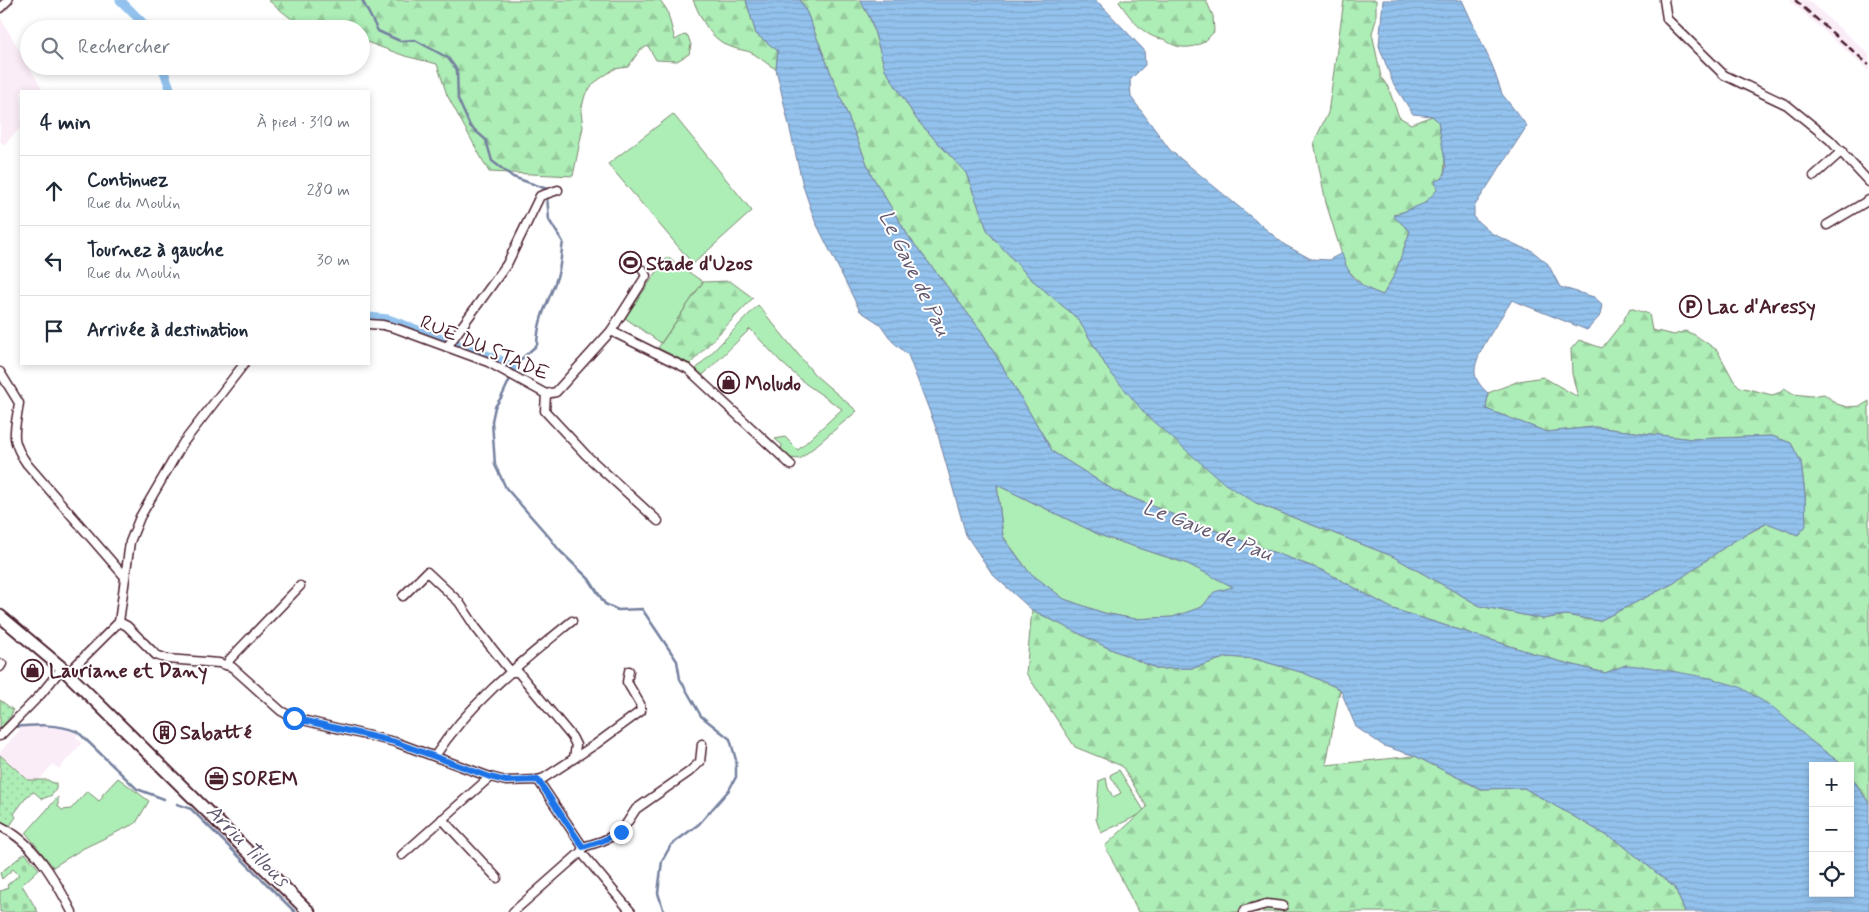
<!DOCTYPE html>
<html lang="fr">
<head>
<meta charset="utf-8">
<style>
  body { margin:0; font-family:Mynerve,sans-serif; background:#f2f2f3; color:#1f2937 }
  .controls { position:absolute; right:15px; bottom:15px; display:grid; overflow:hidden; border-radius:0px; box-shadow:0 2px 8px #0003 }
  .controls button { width:45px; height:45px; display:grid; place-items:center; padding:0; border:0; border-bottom:1px solid #e0e1e3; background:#fff; color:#1f2937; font:25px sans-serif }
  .stop { position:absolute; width:15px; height:15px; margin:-11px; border:4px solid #1a73e8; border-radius:50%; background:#fff }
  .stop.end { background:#1a73e8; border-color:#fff; box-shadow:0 1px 5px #0008 }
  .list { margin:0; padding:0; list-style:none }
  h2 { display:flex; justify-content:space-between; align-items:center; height:65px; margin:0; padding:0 20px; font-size:21px }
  h2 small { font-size:16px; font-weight:400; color:#747a83 }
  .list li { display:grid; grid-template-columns:32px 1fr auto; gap:15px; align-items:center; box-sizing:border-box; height:70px; padding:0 20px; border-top:1px solid #e0e1e3 }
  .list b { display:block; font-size:19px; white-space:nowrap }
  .list p { margin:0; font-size:16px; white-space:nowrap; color:#747a83 }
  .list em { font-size:16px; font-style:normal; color:#747a83 }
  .icon { flex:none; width:28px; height:28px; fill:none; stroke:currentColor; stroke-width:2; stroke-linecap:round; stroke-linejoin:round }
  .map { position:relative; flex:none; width:1869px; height:912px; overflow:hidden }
  .search { position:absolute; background:#fff; box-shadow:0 2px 8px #0003; left:20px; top:20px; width:350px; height:55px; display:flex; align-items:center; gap:12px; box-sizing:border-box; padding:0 18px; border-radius:28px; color:#747a83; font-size:19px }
  .panel { position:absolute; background:#fff; box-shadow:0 2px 8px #0003; left:20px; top:90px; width:350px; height:275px; border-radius:0px }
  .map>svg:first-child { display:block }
  .built { fill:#fbedf8 }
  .green { fill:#adedb6; stroke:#7c8670 }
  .forest { fill:url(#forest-firs); stroke:#7c8670 }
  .cemetery { fill:url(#cemetery-stones); stroke:#7c8670 }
  .park { fill:url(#park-dots); stroke:#7c8670 }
  .water { fill:url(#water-rules); stroke:#75819f; fill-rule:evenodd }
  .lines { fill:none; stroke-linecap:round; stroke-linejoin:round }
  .stream { stroke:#75819f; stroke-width:2.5 }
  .canal { stroke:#92c2ed; stroke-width:9 }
  .street-casing { stroke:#4a1f2b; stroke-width:11 }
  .secondary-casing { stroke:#4a1f2b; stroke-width:15 }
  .street { stroke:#fff; stroke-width:8 }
  .secondary { stroke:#fff; stroke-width:11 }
  .rail { stroke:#4a1f2b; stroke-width:2.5; stroke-dasharray:8 4; stroke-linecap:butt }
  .route { stroke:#1a73e8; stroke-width:6 }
  .labels { text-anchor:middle; stroke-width:4; stroke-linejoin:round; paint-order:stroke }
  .poi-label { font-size:20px; font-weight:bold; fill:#4a1f2b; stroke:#fff; text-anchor:start }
  .street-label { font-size:20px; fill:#4a1f2b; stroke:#fff }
  .water-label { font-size:21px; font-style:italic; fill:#63586f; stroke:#fff }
</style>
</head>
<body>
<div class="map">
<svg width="1869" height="912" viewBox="0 0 1869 912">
  <defs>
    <pattern id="forest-firs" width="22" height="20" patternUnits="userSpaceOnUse" patternTransform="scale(1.25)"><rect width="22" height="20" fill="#adedb6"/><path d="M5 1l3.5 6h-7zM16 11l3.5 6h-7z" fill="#96cb9d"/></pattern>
    <pattern id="cemetery-stones" width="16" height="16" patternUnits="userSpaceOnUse" patternTransform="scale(1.25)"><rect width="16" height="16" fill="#adedb6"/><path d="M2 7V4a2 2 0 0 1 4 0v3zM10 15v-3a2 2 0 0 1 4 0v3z" fill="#96cb9d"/></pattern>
    <pattern id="park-dots" width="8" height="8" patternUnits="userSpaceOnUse" patternTransform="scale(1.25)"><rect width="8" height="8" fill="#adedb6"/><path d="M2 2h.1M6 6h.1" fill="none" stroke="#96cb9d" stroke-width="1.8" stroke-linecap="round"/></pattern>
    <pattern id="water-rules" width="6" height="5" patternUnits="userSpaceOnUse" patternTransform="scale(1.25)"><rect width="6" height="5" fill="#92c2ed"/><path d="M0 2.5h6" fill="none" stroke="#7fa6cb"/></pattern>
  </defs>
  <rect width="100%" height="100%" fill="#fff"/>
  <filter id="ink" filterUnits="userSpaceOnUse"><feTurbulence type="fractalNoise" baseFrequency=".02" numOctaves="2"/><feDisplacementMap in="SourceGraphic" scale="10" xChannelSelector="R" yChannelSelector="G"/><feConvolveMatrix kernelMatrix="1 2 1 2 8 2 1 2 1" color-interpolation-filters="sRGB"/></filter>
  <g filter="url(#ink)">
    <g class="built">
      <path d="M1789,0H1808L1869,54V71Z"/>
      <path d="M0,17L43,91H21V127L4,145L0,141Z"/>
      <path d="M40,726L61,728L78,734L76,737L82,743L59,769L53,764L39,780H28L0,755V752L19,731L20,727Z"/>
    </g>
    <g class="green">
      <path d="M673,114L752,211L693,264L608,164Z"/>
      <path d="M667,257L703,282L661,343L625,318Z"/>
      <path d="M758,305L815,375L857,411L800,459L789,458L781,450L782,445L775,439L785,437L798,450L842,409L806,384L782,363L750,329L703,375L696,369Z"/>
      <path d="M997,485L1102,536L1188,564L1234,587L1214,593L1202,607L1173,617L1135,619L1104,613L1064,599L1029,572L1003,536Z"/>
      <path d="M1119,770L1145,812L1101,833L1096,819L1099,781L1106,778L1108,788L1113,797L1121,793L1110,775Z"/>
      <path d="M118,778L149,801L136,823L84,848L53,867L26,833L58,797V806L62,810L71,809L87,791L99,801L103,797L102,795Z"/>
    </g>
    <g class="forest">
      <path d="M268,0H660L667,10L675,40L684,35L688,36L691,45L689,54L677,61L656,60L648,46L640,50L628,67L614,69L594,83L585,95L581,111L583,127L573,176L489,172L447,95L437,64L405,56L361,40V29H304Z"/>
      <path d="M693,0H746L756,34L778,51L776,69C768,65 762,59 754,54C748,50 738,50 731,47C709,38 702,20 693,0Z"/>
      <path d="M800,0H860L871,20L885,69L917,120L966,173L988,232L1030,278L1078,319L1109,371L1256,503L1392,556L1480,606L1543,619L1566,615L1599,621L1674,583L1732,542L1768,523L1798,535L1805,526V495L1801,462L1791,443L1772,436L1692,439L1594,427L1547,432L1486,409L1488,393L1519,381L1543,377L1578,397L1572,374L1571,349L1579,340L1602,348L1622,323L1630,308L1649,314L1652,330L1674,335L1685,331L1695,335L1717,350L1734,381L1740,387L1772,395L1781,392L1784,388L1794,394L1811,396L1824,394L1837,404L1847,407L1861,406L1869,401V803L1850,774V766H1844L1811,741L1626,665L1605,673L1558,661L1393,609L1324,571L1184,519L1115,491L1053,452L982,332L909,237L871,174L807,13Z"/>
      <path d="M1120,0H1206L1213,16L1214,32C1210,35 1207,41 1202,43C1189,50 1174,48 1164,39C1145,39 1129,16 1119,2Z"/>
      <path d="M1344,0H1376V20L1372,33L1381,77L1388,87L1399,117L1411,124L1432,116L1438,121C1443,150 1455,179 1426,202C1419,207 1402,212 1393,215L1410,231L1395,274L1383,295L1365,288L1346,268L1326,203L1314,142L1328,113Z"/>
      <path d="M730,281L753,298L690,364L658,348L703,282Z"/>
      <path d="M1032,610L1106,647L1158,669L1194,668L1227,657L1255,659L1304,673L1340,689L1326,765L1415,756L1480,789L1524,788L1620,843L1675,888L1685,912H1138L1105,846L1147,807L1122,766L1075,747L1026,673Z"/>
    </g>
    <path class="cemetery" d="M25,853L39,869L22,885L38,912H0V891L4,890L8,887L7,885L19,875L13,869L2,879L0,873Z"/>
    <g class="park">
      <path d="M0,700L13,710L11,716L0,729Z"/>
      <path d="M0,755L28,780H48L53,783H56V789L52,795L42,799L34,792L28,795L14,814L16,817L7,830L0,826Z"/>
    </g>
    <g class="water">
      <path d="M746,0H800L807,13L871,174L909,237L982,332L1053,452L1115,491L1184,519L1324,571L1393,609L1558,661L1605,673L1626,665L1649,667L1710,678L1740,687L1774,708L1811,741L1844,766H1813V893H1850V775L1869,803V912H1685L1675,888L1620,843L1524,788L1481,789L1415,756L1384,746L1356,727L1340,689L1304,673L1255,659L1227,657L1194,668L1158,669L1106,647L1032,610L993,575L966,535L936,428L908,355L892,341L880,324L860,311L815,221L803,186L776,69L778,51L756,34ZM997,485L1102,536L1188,564L1233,587L1214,592L1202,607L1173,617L1135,619L1104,613L1064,599L1029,572L1003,537Z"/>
      <path d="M860,0H1094L1100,4L1144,50L1145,65L1130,80L1131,97L1170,150L1285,245L1311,259L1329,260L1342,253C1348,277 1360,287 1383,295L1395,274L1410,231L1393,216L1425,203L1437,190L1435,181L1443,178L1446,167L1438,121L1432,116L1413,114L1393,83L1379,46L1383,0H1462L1492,65L1502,94L1527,126L1474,207V218L1491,233L1523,248L1531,250L1548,264L1560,287L1594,297L1602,304L1600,316L1587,330L1512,300C1503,315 1475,354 1475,370C1474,379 1482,388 1488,393L1486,409L1547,432L1594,427L1692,439L1772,436L1791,443L1801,462L1805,495L1806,526L1798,535L1767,523L1732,542L1674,583L1599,621L1566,615L1543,619L1480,606L1392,556L1256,503L1225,484L1148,417L1109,371L1078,319L1030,278L988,232L966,173L917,120L885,69L871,20Z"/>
    </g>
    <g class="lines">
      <g class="stream">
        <path d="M362,0L378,31L400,41L415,40L448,58L457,70L458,99L470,126L486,140L492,161L513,177L547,189V191"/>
        <path d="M547,196L549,220L563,242C561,253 561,264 558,274C550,301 538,314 537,345L518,362L502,396L495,407L492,421L495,465L506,488L550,538L559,550L589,579L605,604L618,610L642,609L677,661L680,679L701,716L730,739L736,760V777L729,790L699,824L671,845L662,861L658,893L664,912"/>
        <path d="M12,727C34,725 57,723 78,732L137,789L164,799"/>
        <path d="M0,728L6,727"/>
        <path d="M177,804L191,809L295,912"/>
      </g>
      <g class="canal">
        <path d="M120,0L144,24L147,29"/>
        <path d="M162,66L171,91"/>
        <path d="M369,317L388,319L500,360L515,368"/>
      </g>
      <defs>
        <g id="street">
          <path d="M1664,0L1667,19L1724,75L1787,105L1830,140L1869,182"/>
          <path d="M0,8L8,0"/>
          <path d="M1814,176L1842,151"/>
          <path d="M1827,225L1869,200"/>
          <path d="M369,324L383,325L398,329L488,362L546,394L556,392L611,331L646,276L643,270"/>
          <path d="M611,331L688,369L791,465"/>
          <path d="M447,347L507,264L540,196L558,190"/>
          <path d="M0,372L19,403C15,433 9,438 27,464L125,577"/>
          <path d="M546,394L545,411L586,455L658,521"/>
          <path d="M403,596L427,572L459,602L476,628L511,672H518L572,737L576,745L574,758"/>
          <path d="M119,622L127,626L156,655L167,659L219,663L232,667L281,711L294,718L395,742L490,777L506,781L538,780L583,847L602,841L621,832L636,809L689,772L700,762L702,744"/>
          <path d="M227,665L230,659L300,586"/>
          <path d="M0,667L2,664"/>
          <path d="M67,674L119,622L130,542L140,517L183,443L244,364"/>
          <path d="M0,736L41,694L62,668"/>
          <path d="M435,756C470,702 523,661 572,621"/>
          <path d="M538,780L544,778L596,744L641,711L640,704L627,682L629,671"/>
          <path d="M442,819L497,878"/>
          <path d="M0,826C35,843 55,879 72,912"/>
          <path d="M581,852L631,912"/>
          <path d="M402,855L490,777"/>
          <path d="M513,912L581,852L583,847"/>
          <path d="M1244,912L1245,910L1267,904L1283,906"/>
        </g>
        <path id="secondary" d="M0,616L62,668L309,912"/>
      </defs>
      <use href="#street" class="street-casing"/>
      <use href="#secondary" class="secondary-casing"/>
      <use href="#street" class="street"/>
      <use href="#secondary" class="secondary"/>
      <path class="rail" d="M1795,0L1869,65"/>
    </g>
  </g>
  <g class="lines" filter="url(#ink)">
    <path class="route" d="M294,718L395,742L490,777L506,781L538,780L583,847L602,841L621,832"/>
  </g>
  <defs>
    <symbol id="stadium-ring" viewBox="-11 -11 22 22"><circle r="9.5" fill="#fff" stroke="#4a1f2b" stroke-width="1.5"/><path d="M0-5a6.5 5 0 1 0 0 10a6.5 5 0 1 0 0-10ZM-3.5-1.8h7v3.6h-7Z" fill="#4a1f2b"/></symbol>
    <symbol id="parking-ring" viewBox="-11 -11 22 22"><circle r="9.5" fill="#fff" stroke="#4a1f2b" stroke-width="1.5"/><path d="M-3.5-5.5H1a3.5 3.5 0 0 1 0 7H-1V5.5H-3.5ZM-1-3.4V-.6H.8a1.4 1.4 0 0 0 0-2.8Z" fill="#4a1f2b"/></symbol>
    <symbol id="shop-ring" viewBox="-11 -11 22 22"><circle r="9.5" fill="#fff" stroke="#4a1f2b" stroke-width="1.5"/><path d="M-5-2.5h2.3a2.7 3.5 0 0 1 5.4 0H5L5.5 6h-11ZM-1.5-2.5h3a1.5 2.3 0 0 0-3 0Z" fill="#4a1f2b"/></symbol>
    <symbol id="building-ring" viewBox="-11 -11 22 22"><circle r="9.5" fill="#fff" stroke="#4a1f2b" stroke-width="1.5"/><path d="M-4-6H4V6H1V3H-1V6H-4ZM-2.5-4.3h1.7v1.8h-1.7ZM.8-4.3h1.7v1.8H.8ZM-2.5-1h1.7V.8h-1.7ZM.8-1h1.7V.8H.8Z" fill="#4a1f2b"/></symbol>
    <symbol id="office-ring" viewBox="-11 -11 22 22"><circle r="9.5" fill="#fff" stroke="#4a1f2b" stroke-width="1.5"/><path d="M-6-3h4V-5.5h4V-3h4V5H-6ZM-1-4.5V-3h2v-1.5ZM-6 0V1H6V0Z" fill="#4a1f2b"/></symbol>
  </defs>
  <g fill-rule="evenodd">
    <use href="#stadium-ring" x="618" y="250" width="25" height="25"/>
    <use href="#parking-ring" x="1678" y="294" width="25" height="25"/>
    <use href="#shop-ring" x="716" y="370" width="25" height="25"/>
    <use href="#shop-ring" x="20" y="658" width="25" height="25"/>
    <use href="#building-ring" x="152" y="720" width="25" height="25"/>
    <use href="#office-ring" x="204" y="766" width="25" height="25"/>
  </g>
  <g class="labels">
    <g class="poi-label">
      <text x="646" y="270">Stade d'Uzos</text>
      <text x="1707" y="313">Lac d'Aressy</text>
      <text x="745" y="390">Moludo</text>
      <text x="49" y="677">Lauriane et Dany</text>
      <text x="180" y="739">Sabatté</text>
      <text x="232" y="785">SOREM</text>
    </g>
    <g class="street-label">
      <text transform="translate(485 347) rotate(23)" y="7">RUE DU STADE</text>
    </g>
    <g class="water-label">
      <text transform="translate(915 273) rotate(64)" y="7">Le Gave de Pau</text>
      <text transform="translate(1208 530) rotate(21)" y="7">Le Gave de Pau</text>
      <text transform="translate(248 845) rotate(45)" y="7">Arriu Tillous</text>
    </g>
  </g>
</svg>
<div class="controls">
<button>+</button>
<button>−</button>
<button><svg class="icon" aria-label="locate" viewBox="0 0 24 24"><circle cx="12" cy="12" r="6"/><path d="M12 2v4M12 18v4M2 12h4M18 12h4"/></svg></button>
</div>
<div class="stop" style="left:294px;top:718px"></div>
<div class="stop end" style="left:621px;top:832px"></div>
<div class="search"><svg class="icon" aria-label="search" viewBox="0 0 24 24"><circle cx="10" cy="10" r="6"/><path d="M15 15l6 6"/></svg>Rechercher</div>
<section class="panel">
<h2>4 min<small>À pied · 310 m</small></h2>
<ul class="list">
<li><svg class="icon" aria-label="ahead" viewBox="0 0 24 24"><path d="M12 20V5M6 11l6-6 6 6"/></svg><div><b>Continuez</b><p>Rue du Moulin</p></div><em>280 m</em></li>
<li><svg class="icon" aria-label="left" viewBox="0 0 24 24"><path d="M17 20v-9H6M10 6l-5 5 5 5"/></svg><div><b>Tournez à gauche</b><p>Rue du Moulin</p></div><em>30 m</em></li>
<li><svg class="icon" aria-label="arrive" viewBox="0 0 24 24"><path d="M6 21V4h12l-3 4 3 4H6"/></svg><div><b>Arrivée à destination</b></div></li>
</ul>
</section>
</div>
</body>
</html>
